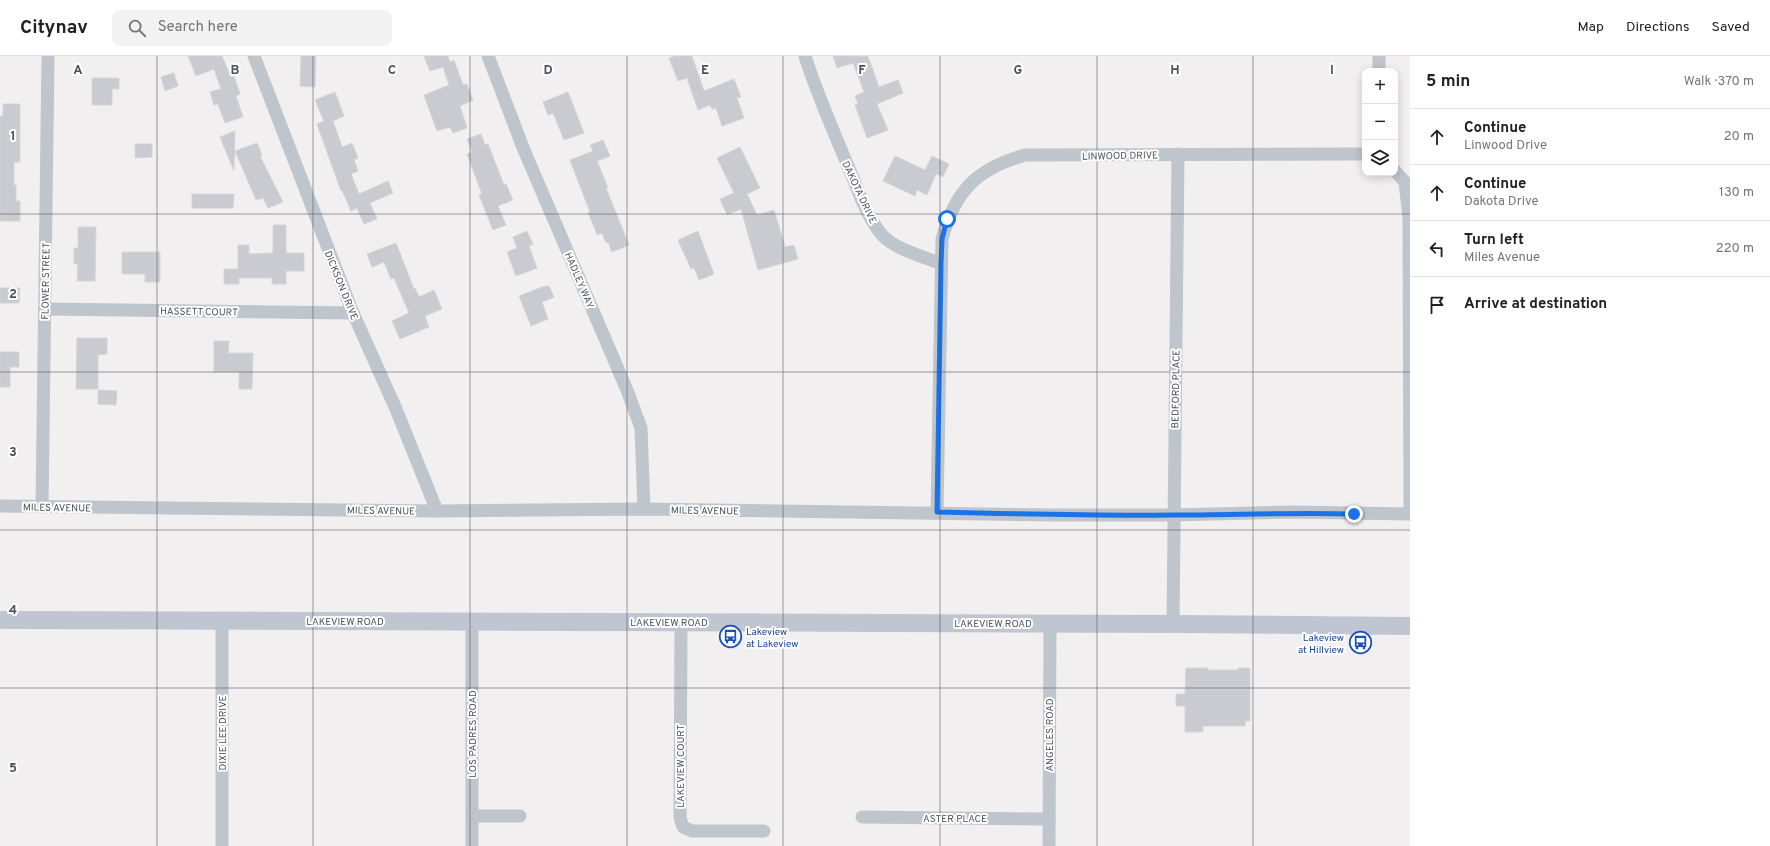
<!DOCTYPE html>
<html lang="en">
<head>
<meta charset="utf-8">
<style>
  body { margin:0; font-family:Overpass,sans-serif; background:#f2f2f2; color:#202124 }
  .controls { position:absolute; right:12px; top:12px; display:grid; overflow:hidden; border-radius:8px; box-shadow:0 2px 10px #0003 }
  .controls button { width:36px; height:36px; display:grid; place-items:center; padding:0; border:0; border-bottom:1px solid #e0e0e0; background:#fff; color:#202124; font:20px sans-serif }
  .stop { position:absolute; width:12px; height:12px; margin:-9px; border:3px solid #1a73e8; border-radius:50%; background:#fff }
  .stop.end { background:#1a73e8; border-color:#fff; box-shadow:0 1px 4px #0008 }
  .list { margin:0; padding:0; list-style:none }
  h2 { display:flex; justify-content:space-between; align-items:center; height:52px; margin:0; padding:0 16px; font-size:17px }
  h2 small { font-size:13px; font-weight:400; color:#757577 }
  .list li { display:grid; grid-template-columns:26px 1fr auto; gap:12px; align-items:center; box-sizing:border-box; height:56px; padding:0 16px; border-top:1px solid #e0e0e0 }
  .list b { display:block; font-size:15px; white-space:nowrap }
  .list p { margin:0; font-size:13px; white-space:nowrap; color:#757577 }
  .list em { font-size:13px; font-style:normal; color:#757577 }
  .icon { flex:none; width:22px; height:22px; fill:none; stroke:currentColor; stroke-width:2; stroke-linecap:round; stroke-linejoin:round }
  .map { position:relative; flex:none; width:1410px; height:790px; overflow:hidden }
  header { display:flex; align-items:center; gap:24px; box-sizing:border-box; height:56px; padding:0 20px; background:#fff; border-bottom:1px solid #e0e0e0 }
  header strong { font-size:19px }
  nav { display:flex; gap:22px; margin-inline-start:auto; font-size:14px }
  .search { width:280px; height:36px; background:#f2f2f2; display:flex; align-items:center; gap:10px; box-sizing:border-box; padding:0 14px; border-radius:8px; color:#757577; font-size:15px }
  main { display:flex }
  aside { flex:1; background:#fff }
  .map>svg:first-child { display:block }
  .building { fill:#c9cbd1; stroke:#d4d5da }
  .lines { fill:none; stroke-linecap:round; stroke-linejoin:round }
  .street { stroke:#bfc5cc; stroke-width:13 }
  .secondary { stroke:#bfc6d1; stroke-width:18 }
  .route { stroke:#1a73e8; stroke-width:5 }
  .grid { fill:none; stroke:#49515a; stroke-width:1; stroke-opacity:0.55 }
  .labels { text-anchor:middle; stroke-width:4; stroke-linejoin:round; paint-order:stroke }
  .street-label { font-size:10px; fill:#49515a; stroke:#fff }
  .transit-label { font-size:10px; fill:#164399; stroke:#fff; text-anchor:start }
  .grid-label { font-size:13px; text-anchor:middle; font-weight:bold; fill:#49515a; stroke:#fff; stroke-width:4; stroke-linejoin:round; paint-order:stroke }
</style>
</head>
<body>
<header>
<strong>Citynav</strong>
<div class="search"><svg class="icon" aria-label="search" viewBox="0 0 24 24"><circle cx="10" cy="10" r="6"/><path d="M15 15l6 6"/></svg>Search here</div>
<nav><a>Map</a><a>Directions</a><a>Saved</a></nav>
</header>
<main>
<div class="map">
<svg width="1410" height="790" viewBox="0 0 1410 790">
  <rect width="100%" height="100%" fill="#f1efef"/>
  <g class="building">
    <path d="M188,0H222L231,21L234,20L240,38L236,40L243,61L225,67L218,48L214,49L210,36L221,33L214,13L196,20Z"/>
    <path d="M301,0H316L315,31L300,30Z"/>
    <path d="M424,0H448L450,6L454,4L463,29L467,28L473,44L460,50L467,72L453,77L450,71L437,75L424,39L449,29L443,11L430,15Z"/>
    <path d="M675,0H692L704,35L734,23L741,41L737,42L744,62L722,70L716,52L712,53L710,49L698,54L687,22L678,25L669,2Z"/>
    <path d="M833,0H868L879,31L898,24L903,37L877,48L888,74L867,82L855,49L858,48L855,40L864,36L853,7L837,12Z"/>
    <path d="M174,17L178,30L165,35L161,21Z"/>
    <path d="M92,22H119V33H112V49H92Z"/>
    <path d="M335,36L344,60L333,65L342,91L352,87L358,102L354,104L358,115L351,118L359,138L388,125L393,137L370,147L377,163L364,168L357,152L351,155L342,134L341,135L317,68L324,65L315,44Z"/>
    <path d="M568,36L584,77L564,84L553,57L548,59L543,46Z"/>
    <path d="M3,48H20V106H14V129H16V145H20V165H0V60H3Z"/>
    <path d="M235,75L234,115L220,81Z"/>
    <path d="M481,78L485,89L488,88L504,129L506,128L513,144L498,150L506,169L493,174L479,139L482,138L467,98L472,96L467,83Z"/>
    <path d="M603,84L610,100L597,105L608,132H606L629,189L612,196L608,186L606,187L602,177L597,179L595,173L588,157L590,156L570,104L593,95L590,89Z"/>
    <path d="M257,87L262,99L260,100L283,146L268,152L263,142L256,144L235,95Z"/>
    <path d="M135,88H152V101L135,102Z"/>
    <path d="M740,91L760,132L747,138L757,159L774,154L785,191L794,189L798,203L758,214L741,153L727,159L720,143L734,137L717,102Z"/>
    <path d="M895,100L925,114L932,100L949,108L943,121L936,118L927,139L917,134L915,140L883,125Z"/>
    <path d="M192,138H234L233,152H192Z"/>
    <path d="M273,169H286V197H304V215H286V228H272V222H239V228H224V213H238V189H249V198L273,197Z"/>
    <path d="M78,171H96L95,225H77L78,208H74V192H78Z"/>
    <path d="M527,175L533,188L529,190L537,212L516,220L507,196L517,192L513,181Z"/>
    <path d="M698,175L714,218L699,224L694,212L691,213L678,184Z"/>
    <path d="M396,187L414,233L415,232L419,241L434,234L442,253L425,260L429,271L400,283L392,265L409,257L394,222L391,223L384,206L372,211L367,198Z"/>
    <path d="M122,196H160V226H145V218H122Z"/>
    <path d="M545,230H549L554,241L542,246L548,263L531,270L519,240Z"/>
    <path d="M0,232H20L19,247H0Z"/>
    <path d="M77,282H107V298L98,299V333H76Z"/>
    <path d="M214,285H229L228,297H253L252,333H239V316H214Z"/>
    <path d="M0,296H19V311H10V331H0Z"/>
    <path d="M98,334L117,335L116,349L98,348Z"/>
    <path d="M1186,612H1208V614H1238V612H1250V665H1245V670H1203V676H1185V650H1176V638H1185Z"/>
  </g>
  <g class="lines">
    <g class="street">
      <path d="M254,0L353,257L396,353L437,455"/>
      <path d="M488,0L524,94L627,334L641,372L644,453"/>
      <path d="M805,0C817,38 833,74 848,110C858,133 866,161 883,180C895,193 925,201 941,208"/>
      <path d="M1379,15V0"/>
      <path d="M1395,115L1405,126L1409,162L1410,458"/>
      <path d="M45,253L353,257"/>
      <path d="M0,450L437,455L644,453L1055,459H1174L1293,456L1410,458"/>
      <path d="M42,451L48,0"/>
      <path d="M937,456L942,183C955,135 976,113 1025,99L1365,98"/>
      <path d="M681,566L680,761L683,771L692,775H764"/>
      <path d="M1173,568L1178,98"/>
      <path d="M472,760H520"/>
      <path d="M862,761L1049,763"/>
      <path d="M222,790V565"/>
      <path d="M472,790V565"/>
      <path d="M1049,790L1050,567"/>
    </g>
    <path class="secondary" d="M0,564L1179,568L1410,570"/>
  </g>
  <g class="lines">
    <path class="route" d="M947,163L942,183L941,208L937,456C1015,458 1094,460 1173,459C1233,459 1293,456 1354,458"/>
  </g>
  <path class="grid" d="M157,0V790M313,0V790M470,0V790M627,0V790M783,0V790M940,0V790M1097,0V790M1253,0V790M0,158H1410M0,316H1410M0,474H1410M0,632H1410"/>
  <defs>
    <symbol id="bus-ring" viewBox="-11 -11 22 22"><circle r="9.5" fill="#fff" stroke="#1a4fb4" stroke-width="1.5"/><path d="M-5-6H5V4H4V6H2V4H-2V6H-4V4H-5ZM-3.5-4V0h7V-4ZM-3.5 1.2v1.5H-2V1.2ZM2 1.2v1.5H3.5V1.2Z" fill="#1a4fb4"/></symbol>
  </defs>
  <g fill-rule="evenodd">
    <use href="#bus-ring" x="718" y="568" width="25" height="25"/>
    <use href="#bus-ring" x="1348" y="574" width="25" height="25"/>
  </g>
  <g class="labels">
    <g class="street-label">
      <text transform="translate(1120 99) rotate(-1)" y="4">LINWOOD DRIVE</text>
      <text transform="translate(860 136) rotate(65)" y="4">DAKOTA DRIVE</text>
      <text transform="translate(580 224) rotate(67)" y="4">HADLEY WAY</text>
      <text transform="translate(45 225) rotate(-89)" y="4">FLOWER STREET</text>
      <text transform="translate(342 229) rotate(68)" y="4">DICKSON DRIVE</text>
      <text transform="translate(199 255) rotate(1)" y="4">HASSETT COURT</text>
      <text transform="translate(1175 333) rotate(-89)" y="4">BEDFORD PLACE</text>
      <text transform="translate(57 451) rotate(1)" y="4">MILES AVENUE</text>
      <text transform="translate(381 454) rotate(1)" y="4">MILES AVENUE</text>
      <text transform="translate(705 454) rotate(1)" y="4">MILES AVENUE</text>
      <text x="345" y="569">LAKEVIEW ROAD</text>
      <text x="669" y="570">LAKEVIEW ROAD</text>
      <text x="993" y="571">LAKEVIEW ROAD</text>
      <text transform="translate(222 677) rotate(-90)" y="4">DIXIE LEE DRIVE</text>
      <text transform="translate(472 678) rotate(-90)" y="4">LOS PADRES ROAD</text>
      <text transform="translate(1049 679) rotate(-90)" y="4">ANGELES ROAD</text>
      <text transform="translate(680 710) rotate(-90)" y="4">LAKEVIEW COURT</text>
      <text x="955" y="766">ASTER PLACE</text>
    </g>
    <g class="transit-label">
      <text x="746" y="579">Lakeview<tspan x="746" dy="12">at Lakeview</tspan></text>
      <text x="1344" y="585" text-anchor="end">Lakeview<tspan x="1344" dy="12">at Hillview</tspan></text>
    </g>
  </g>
  <g class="grid-label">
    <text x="78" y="18">A</text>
    <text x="235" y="18">B</text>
    <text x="392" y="18">C</text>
    <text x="548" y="18">D</text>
    <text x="705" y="18">E</text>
    <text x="862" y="18">F</text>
    <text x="1018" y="18">G</text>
    <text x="1175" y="18">H</text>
    <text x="1332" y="18">I</text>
    <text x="13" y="84">1</text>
    <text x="13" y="242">2</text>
    <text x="13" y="400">3</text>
    <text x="13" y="558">4</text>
    <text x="13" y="716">5</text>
  </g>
</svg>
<div class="controls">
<button>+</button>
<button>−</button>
<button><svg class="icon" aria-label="layers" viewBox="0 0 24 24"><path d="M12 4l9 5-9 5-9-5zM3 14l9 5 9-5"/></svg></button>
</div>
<div class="stop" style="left:947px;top:163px"></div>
<div class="stop end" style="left:1354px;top:458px"></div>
</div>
<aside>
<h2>5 min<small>Walk · 370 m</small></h2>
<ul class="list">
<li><svg class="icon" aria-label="ahead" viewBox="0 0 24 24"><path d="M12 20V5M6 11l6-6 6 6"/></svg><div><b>Continue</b><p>Linwood Drive</p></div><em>20 m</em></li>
<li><svg class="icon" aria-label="ahead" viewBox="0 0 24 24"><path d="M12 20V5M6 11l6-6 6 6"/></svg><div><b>Continue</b><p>Dakota Drive</p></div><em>130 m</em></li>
<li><svg class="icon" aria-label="left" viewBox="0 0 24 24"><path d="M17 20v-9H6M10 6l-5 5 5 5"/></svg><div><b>Turn left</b><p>Miles Avenue</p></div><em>220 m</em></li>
<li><svg class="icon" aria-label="arrive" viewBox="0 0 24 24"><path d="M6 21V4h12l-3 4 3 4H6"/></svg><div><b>Arrive at destination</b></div></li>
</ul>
</aside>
</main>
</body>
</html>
